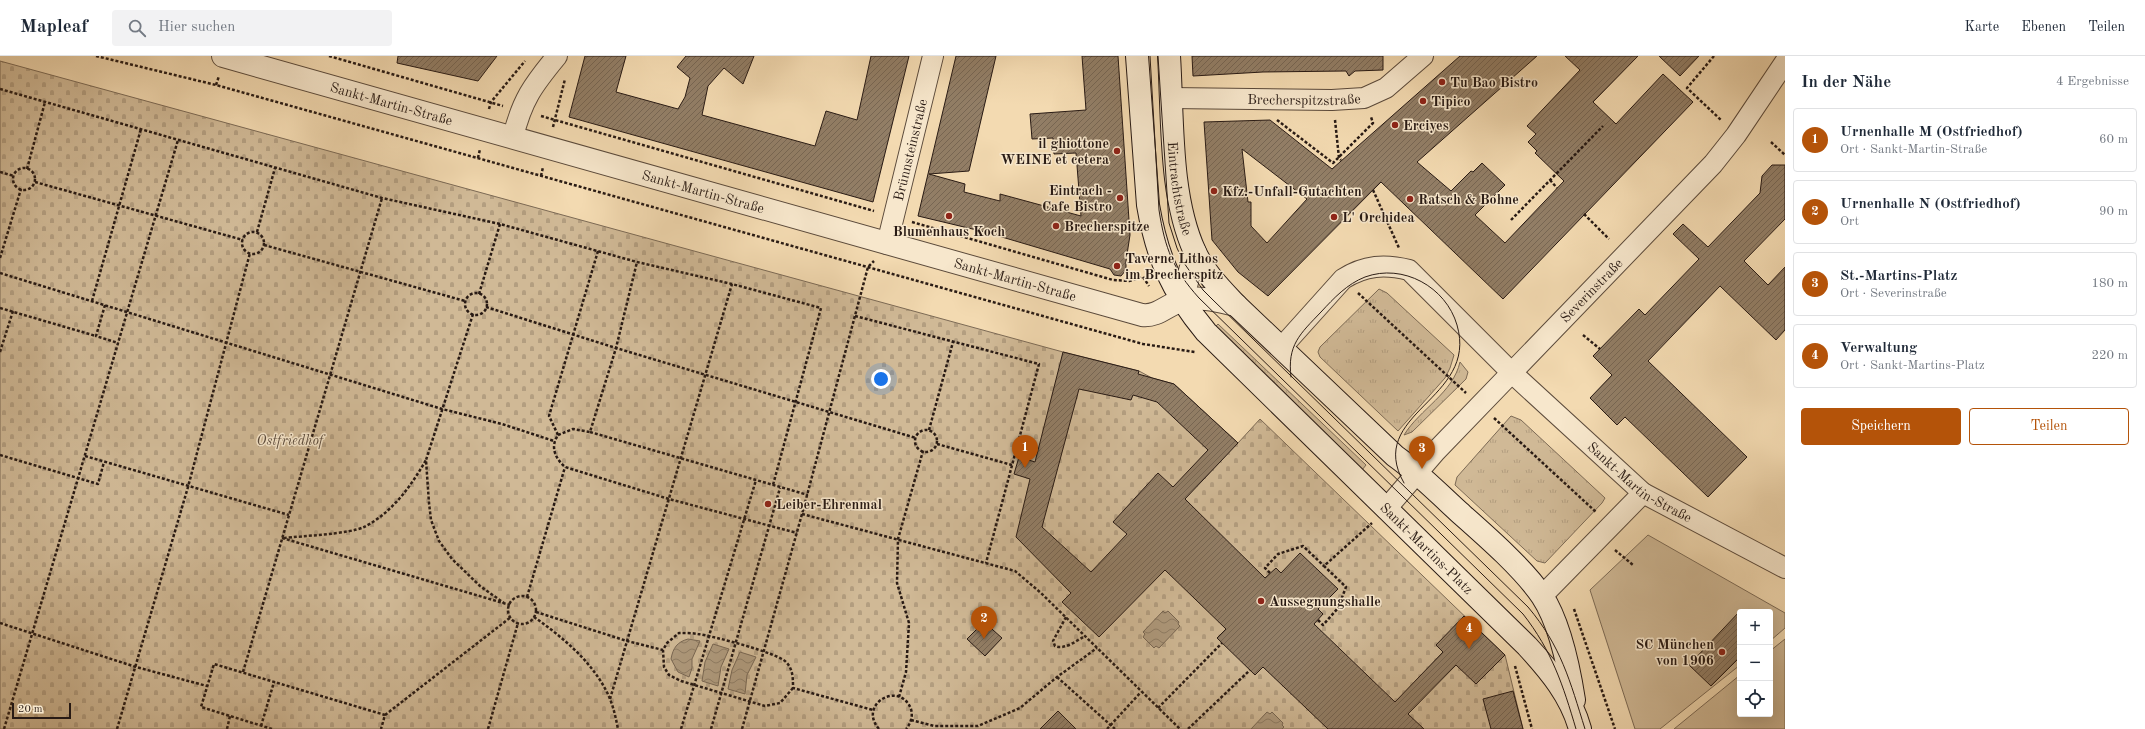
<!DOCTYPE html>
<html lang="de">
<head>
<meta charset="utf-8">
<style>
  body { margin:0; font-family:"Old Standard TT",serif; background:#f2f2f3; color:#1f2937 }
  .controls { position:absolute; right:12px; bottom:12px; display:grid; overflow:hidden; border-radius:4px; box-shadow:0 4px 16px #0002 }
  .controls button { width:36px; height:36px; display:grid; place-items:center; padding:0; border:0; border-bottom:1px solid #e0e1e3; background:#fff; color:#1f2937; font:20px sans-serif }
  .scale { position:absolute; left:12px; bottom:10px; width:59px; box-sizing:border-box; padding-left:4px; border:2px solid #281a14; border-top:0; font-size:11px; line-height:14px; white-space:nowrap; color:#281a14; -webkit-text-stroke:3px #f7e7cc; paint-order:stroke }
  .you { position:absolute; left:881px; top:323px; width:14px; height:14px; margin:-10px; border:3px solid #fff; border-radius:50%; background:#1a73e8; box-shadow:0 0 0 6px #1a73e833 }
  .badge { display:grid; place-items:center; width:26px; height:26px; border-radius:50%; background:#b45309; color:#fff; font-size:13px; font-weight:700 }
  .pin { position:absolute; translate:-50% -33px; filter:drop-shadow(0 1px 2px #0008) }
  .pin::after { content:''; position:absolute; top:21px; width:14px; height:12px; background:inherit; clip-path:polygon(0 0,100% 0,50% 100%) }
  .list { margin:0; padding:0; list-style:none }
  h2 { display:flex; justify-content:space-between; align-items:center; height:52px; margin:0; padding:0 16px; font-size:17px }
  h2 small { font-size:13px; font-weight:400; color:#747a83 }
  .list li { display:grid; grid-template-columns:26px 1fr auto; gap:12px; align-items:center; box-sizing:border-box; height:64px; margin:0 8px 8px; padding:0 8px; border:1px solid #e0e1e3; border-radius:4px }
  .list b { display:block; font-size:15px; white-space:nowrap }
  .list p { margin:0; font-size:13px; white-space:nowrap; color:#747a83 }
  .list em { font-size:13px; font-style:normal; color:#747a83 }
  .actions { display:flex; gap:8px; padding:12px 16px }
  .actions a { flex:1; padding:9px 0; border:1px solid #b45309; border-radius:4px; text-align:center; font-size:14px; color:#b45309 }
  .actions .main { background:#b45309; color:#fff }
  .icon { flex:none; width:22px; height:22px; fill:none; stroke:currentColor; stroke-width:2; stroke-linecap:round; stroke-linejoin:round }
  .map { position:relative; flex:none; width:1785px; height:673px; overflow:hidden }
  header { display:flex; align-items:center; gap:24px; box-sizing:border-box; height:56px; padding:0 20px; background:#fff; border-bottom:1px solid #e0e1e3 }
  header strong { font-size:19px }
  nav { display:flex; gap:22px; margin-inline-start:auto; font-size:14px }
  .search { width:280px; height:36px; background:#f2f2f3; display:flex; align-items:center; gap:10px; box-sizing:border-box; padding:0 14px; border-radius:4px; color:#747a83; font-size:15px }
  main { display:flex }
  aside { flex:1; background:#fff }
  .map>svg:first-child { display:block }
  .grass { fill:url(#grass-tufts); stroke:#7c6a55 }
  .cemetery { fill:url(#cemetery-stones); stroke:#7c6a55 }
  .park { fill:#d0b996; stroke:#7c6a55 }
  .water { fill:url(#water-waves); stroke:#786652 }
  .building { fill:url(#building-hatch); stroke:#281a14; fill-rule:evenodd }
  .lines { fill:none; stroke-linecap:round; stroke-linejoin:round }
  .minor-casing { stroke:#5b4a3b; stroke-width:22 }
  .tertiary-casing { stroke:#5b4a3b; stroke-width:24 }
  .secondary-casing { stroke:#281a14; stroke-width:24 }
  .path { stroke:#281a14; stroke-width:2.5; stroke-dasharray:3 2; stroke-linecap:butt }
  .minor { stroke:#f7e7cc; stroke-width:20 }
  .tertiary { stroke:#f7e7cc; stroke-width:22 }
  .secondary { stroke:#f7e7cc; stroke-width:22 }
  .tram { stroke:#281a14; stroke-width:1 }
  .poi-dot { fill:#8f2418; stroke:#f7e7cc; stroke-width:1.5 }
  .labels { text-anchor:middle; stroke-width:3; stroke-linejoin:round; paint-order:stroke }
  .poi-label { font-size:14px; font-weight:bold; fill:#281a14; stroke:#f7e7cc; text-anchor:start }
  .street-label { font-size:14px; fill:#281a14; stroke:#f7e7cc }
  .park-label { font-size:14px; font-style:italic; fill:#5a4a3b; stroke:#f7e7cc }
</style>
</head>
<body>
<header>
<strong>Mapleaf</strong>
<div class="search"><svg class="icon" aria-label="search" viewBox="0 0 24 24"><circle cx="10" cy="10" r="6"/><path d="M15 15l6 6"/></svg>Hier suchen</div>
<nav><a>Karte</a><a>Ebenen</a><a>Teilen</a></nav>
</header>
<main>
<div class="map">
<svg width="1785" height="673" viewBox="0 0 1785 673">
  <defs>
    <pattern id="grass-tufts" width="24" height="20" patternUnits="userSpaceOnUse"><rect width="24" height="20" fill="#d0b996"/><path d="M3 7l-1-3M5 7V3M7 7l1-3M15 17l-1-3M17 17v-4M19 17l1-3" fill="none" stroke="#b39e80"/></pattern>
    <pattern id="cemetery-stones" width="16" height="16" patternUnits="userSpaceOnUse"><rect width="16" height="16" fill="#d0b996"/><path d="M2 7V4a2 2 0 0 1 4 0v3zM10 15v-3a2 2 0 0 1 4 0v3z" fill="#b39e80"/></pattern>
    <pattern id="water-waves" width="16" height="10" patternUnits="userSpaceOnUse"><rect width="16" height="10" fill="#ae997c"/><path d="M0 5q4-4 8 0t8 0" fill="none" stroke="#8e7c64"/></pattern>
    <pattern id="building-hatch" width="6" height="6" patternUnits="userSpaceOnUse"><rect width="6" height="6" fill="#927e66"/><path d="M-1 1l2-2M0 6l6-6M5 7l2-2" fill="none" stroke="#776653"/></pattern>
  </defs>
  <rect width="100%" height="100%" fill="#f3dab1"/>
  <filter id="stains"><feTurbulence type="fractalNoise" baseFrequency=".005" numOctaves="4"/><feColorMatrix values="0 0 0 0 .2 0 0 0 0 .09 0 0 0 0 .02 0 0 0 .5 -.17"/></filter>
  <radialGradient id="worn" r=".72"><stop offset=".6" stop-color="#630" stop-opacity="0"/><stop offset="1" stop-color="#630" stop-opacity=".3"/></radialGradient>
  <g class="grass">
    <path d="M1379,233L1387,237L1454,299L1450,312L1445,322L1398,375L1320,301L1318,296L1320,291Z"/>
    <path d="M1218,268L1366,409L1362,414L1216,270Z"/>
    <path d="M1460,306L1468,316L1466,323L1412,376L1404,379C1420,353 1453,337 1460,306Z"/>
    <path d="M1511,360L1521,364L1605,442L1602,447L1545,507L1537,505L1455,429L1457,421Z"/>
  </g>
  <path class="cemetery" d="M0,5L1063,296L1139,315L1152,322L1174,328L1238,387L1260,363L1505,599L1523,673H0Z"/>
  <g class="park">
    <path d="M1648,479L1785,557V572L1770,585V556H1740V609L1660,673H1635L1590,534Z"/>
    <path d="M1785,583V673H1674L1740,619V658H1770V595Z"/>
  </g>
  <g class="water">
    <path d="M1163,555L1165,557L1168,555L1179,566L1178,568L1180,570L1159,592L1156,590L1154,592L1143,581L1145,578L1143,576Z"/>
    <path d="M688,583L700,585L692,603V612L689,621L678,616L671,603C673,592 677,586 688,583Z"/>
    <path d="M713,588L729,593L721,611L718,630L702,625L705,606Z"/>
    <path d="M740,596L756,601L747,619L745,638L728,633L732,614Z"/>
    <path d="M1267,656L1270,658L1272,656L1283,667L1282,669L1284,671L1282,673H1251Z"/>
  </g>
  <g class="building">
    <path d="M398,0H497L478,25L397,7Z"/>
    <path d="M585,0H626L616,36L678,53L685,41L690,22L677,11L686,0H754L743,28L724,12L708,30L702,59L815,90L826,55L857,64L871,0H909L873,146L569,61Z"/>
    <path d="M956,0H996L969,115L929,118L965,128L964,136L1000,145V138L1081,160L1076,97L1054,98L1053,82L1032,83L1030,58L1086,54L1082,0H1118L1130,179L1126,205V214L1121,220L1114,219L1110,213L985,176L918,160Z"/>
    <path d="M1192,0H1383V14L1355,15L1349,20L1346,15L1263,16L1193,20Z"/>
    <path d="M1460,0H1537L1417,106L1451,135L1471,115L1473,116L1482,107L1505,129L1475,159L1505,187L1564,125L1535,97L1537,95L1528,86L1536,78L1527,70L1580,14L1565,0H1638L1593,46L1616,68L1663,18L1693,46L1503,243L1381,126L1268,240L1238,216L1212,184L1204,66L1270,64L1332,113ZM1242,93L1307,143L1267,187L1251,170V146H1248Z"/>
    <path d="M1659,0H1699L1680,20Z"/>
    <path d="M1772,109H1785V163L1744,205L1768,229L1785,211V274L1776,284L1720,230L1648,305L1747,401L1708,441L1625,361L1617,369L1590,342L1612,319L1593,300L1639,253L1645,259L1699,203L1673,178L1683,168L1708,191L1760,137L1762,120Z"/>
    <path d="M1063,296L1139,315L1138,318L1174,328L1238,387L1185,443L1265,522L1276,512L1281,517L1300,497L1338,533L1318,553L1323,558L1314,568L1395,646L1443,596L1436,589L1464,560L1505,599L1476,628L1456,609L1408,658L1424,673H1328L1263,611L1255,619L1217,582L1226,573L1165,514L1099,581L1062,546L1071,537L1016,481L1030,423L1014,418L1019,401L1035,406ZM1079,333L1131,344L1133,339L1157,346L1208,394L1173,431L1158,417L1113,466L1127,478L1091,516L1042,471Z"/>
    <path d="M1740,555V601L1711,630L1689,609Z"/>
    <path d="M984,566L1002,582L985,600L967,583Z"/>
    <path d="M1513,635L1523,673H1491L1483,643Z"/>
    <path d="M1058,655L1076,673H1040Z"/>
  </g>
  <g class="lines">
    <defs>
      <g id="minor">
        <path id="s1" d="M1171,42L1332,44L1364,42L1386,32L1423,0"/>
        <path d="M513,81C522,44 533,29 557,0"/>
        <path id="s2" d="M887,188L933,0"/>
        <path id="s3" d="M1281,292L1343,223C1365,209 1385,208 1409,214L1512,317L1643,437L1785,512"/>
        <path id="s4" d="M1386,453L1436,395L1713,108L1736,79L1785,6"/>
        <path d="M1542,540L1643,437"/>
      </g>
      <g id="tertiary">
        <path id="s5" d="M223,0L1142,259C1158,261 1168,248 1183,244C1200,240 1218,245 1236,249"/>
        <path d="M1182,245L1195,196"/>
      </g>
      <g id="secondary">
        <path id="s6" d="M1137,0L1148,149C1157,202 1172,235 1206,276L1527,590C1550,615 1571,640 1580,673"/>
        <path id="s7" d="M1169,0C1173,61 1169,140 1195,196C1204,216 1221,233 1236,249L1395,400C1419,417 1438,437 1459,456C1485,479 1523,512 1542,540C1560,567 1569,612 1574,644"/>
      </g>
    </defs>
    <use href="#minor" class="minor-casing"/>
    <use href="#tertiary" class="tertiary-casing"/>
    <use href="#secondary" class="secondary-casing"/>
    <g class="path">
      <path d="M96,0L216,29L1143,288L1195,296"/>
      <path d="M329,0L503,50"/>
      <path d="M1714,0L1687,32L1721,64"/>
      <path d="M216,29L219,20"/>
      <path d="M0,33L382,142L500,168L637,206L732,228L821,252L773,429"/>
      <path d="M489,53L491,46L525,5"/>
      <path d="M541,60L874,155"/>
      <path d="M1277,64L1333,107L1373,67L1371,61"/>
      <path d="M1335,64L1339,102L1341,104"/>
      <path d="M553,71L565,23"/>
      <path d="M1771,86L1785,99"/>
      <path d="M478,102L480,93"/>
      <circle cx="24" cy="123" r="11"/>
      <path d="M27,113L45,46"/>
      <path d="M0,116L14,120"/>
      <path d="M541,120L543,111"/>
      <path d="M1550,124L1557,132"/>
      <path d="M35,126L243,184"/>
      <path d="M1373,134L1399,192"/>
      <path d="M1584,158L1609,183"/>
      <path d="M1511,164L1603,70"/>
      <path d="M912,166L1113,224L1129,225L1142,221"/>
      <circle cx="253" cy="187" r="11"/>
      <path d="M257,176L275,112"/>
      <path d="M264,189L465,245"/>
      <path d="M598,195L549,360L558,379C550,391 555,402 565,411L669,443L797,477"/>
      <path d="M0,202L21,133"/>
      <path d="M0,217L442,353L502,368L554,385"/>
      <path d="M1143,221L1149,230"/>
      <path d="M1358,237L1466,337"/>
      <circle cx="476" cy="248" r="11"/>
      <path d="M479,238L500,168"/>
      <path d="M92,245L141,73"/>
      <path d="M105,249L96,280L118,287"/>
      <path d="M486,251L616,292L916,382"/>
      <path d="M0,252L96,280"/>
      <path d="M473,258L426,404L429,447L431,464L439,485L452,503L480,530L504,547"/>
      <path d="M855,260L1039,308L986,507"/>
      <path d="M1583,279L1600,293"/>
      <path d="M0,296L13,255"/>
      <path d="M1494,362L1596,456"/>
      <path d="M929,374L953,286"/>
      <circle cx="926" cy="385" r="11"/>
      <path d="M590,376L808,439"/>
      <path d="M558,379L573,373L590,376L616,292L637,206"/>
      <path d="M937,388L1012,409"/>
      <path d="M0,399L98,428L104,406"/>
      <path d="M85,400L289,459"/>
      <path d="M802,458L1015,515L1041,537L1180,673"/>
      <path d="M282,482L510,549"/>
      <path d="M284,482C302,480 349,478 364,471C392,457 411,430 426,404"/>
      <path d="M1615,494L1633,509"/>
      <path d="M1270,517L1265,512L1278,498L1303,490L1324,510"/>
      <circle cx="522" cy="554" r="14"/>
      <path d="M527,541L565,411"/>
      <path d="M1574,553L1615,673"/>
      <path d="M536,556L627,585L663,594"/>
      <path d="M534,561C564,582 596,609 610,643C614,653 616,663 618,673"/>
      <path d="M1066,561L1053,585L1055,590C1065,594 1076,585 1085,580"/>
      <path d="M1318,564L1323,569L1338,552L1346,531L1324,510L1372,467"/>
      <path d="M0,567L136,611L207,630"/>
      <path d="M1515,610L1532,673"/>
      <path d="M243,616L382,142"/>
      <path d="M1057,621L1115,673"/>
      <path d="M793,632L780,647L765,650L681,625L669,619L664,611L663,594L667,587L679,577C685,577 692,577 698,578C713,580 778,597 786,606C793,613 793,622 793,632L873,654"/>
      <path d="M899,641L906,616L909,567L897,527L898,483L923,395"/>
      <path d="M610,643L732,228"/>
      <path d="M1158,652L1222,587"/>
      <path d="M385,659L511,561"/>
      <path d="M911,664L934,670H978L1020,652L1057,621L1097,592"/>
      <path d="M261,670L274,626"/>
      <path d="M4,673L178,84"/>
      <path d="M117,673L188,431L250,197"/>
      <path d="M227,673L230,660"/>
      <path d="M272,673L201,651L214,608L385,659L381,673"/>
      <path d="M488,673L518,567"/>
      <path d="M681,673L756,424"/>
      <path d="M711,673L780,432"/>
      <path d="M742,673L802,458L868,211L874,205"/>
      <path d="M879,673C857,648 900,624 911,653C913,660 911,667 906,673"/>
      <path d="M1107,673L1141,636"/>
      <path d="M1188,673L1250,614"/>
    </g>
    <use href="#minor" class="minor"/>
    <use href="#tertiary" class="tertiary"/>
    <use href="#secondary" class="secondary"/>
    <g class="tram">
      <path d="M1150,0L1159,154C1165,193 1173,213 1199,242L1523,558C1552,595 1563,629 1576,673"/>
      <path d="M1158,0L1169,167L1177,192L1184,207L1203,234L1213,244L1528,551C1561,590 1570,625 1585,673"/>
      <path d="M1291,321C1287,289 1300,278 1321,256C1334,242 1347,228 1365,221C1403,207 1446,231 1457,269C1479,344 1364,357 1404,427"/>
    </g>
  </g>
  <g class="poi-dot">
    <circle cx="1442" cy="26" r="4"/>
    <circle cx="1423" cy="45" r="4"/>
    <circle cx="1395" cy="69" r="4"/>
    <circle cx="1117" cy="95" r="4"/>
    <circle cx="1214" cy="135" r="4"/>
    <circle cx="1120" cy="142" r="4"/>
    <circle cx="1410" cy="143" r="4"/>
    <circle cx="949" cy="160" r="4"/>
    <circle cx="1334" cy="161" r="4"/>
    <circle cx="1056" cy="170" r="4"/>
    <circle cx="1117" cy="210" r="4"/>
    <circle cx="768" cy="448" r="4"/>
    <circle cx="1261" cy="545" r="4"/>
    <circle cx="1722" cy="596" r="4"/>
  </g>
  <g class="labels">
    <g class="poi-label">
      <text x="1450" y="31">Tu Bao Bistro</text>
      <text x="1431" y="50">Tipico</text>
      <text x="1403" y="74">Erciyes</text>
      <text x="1109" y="92" text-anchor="end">il ghiottone<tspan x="1109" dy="16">WEINE et cetera</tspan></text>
      <text x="1112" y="139" text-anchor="end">Eintrach -<tspan x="1112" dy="16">Cafe Bistro</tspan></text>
      <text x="1222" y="140">Kfz.-Unfall-Gutachten</text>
      <text x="1418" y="148">Ratsch &amp; Bohne</text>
      <text x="1342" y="166">L' Orchidea</text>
      <text x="1064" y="175">Brecherspitze</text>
      <text x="949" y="180" text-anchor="middle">Blumenhaus Koch</text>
      <text x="1125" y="207">Taverne Lithos<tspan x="1125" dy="16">im Brecherspitz</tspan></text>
      <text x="776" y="453">Leiber-Ehrenmal</text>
      <text x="1269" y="550">Aussegnungshalle</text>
      <text x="1714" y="593" text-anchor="end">SC München<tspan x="1714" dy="16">von 1906</tspan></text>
    </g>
    <g class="street-label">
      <text dy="5" stroke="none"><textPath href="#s1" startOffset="133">Brecherspitzstraße</textPath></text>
      <text dy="5" stroke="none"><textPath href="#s5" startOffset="175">Sankt-Martin-Straße</textPath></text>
      <text dy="5" stroke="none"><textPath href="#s2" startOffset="97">Brünnsteinstraße</textPath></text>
      <text dy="5" stroke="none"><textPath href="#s7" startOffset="133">Eintrachtstraße</textPath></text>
      <text dy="5" stroke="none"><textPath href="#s5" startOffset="499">Sankt-Martin-Straße</textPath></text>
      <text dy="5" stroke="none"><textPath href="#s5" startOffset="823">Sankt-Martin-Straße</textPath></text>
      <text dy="5" stroke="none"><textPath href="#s4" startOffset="300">Severinstraße</textPath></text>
      <text dy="5" stroke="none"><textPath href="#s3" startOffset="476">Sankt-Martin-Straße</textPath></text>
      <text dy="5" stroke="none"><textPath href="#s6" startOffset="600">Sankt-Martins-Platz</textPath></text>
    </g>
    <g class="park-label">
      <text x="290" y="389">Ostfriedhof</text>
    </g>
  </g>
  <rect width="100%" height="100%" filter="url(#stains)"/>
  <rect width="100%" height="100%" fill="url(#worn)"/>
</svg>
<div class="controls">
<button>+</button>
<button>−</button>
<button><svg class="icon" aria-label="locate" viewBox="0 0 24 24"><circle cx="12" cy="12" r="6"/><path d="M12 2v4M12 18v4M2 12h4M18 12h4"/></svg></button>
</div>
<div class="scale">20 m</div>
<div class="you"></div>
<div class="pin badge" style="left:1025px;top:412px">1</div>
<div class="pin badge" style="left:984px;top:583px">2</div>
<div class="pin badge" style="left:1422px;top:413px">3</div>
<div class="pin badge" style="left:1469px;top:593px">4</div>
</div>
<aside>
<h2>In der Nähe<small>4 Ergebnisse</small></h2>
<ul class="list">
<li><span class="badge">1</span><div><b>Urnenhalle M (Ostfriedhof)</b><p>Ort · Sankt-Martin-Straße</p></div><em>60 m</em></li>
<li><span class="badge">2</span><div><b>Urnenhalle N (Ostfriedhof)</b><p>Ort</p></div><em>90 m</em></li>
<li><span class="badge">3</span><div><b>St.-Martins-Platz</b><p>Ort · Severinstraße</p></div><em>180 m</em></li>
<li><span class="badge">4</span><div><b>Verwaltung</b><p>Ort · Sankt-Martins-Platz</p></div><em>220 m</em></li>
</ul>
<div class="actions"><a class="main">Speichern</a><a>Teilen</a></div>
</aside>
</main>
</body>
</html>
